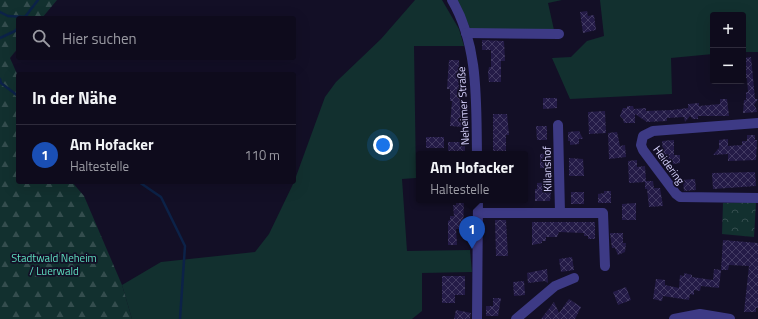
<!DOCTYPE html>
<html lang="de">
<head>
<meta charset="utf-8">
<style>
  body { margin:0; font-family:"Titillium Web",sans-serif; background:#171425; color:#f1f3f6 }
  .controls { position:absolute; right:12px; top:12px; display:grid; overflow:hidden; border-radius:4px; box-shadow:0 4px 16px #0002 }
  .controls button { width:36px; height:36px; display:grid; place-items:center; padding:0; border:0; border-bottom:1px solid #2e2b3b; background:#0e0b1c; color:#f1f3f6; font:20px sans-serif }
  .you { position:absolute; left:383px; top:145px; width:14px; height:14px; margin:-10px; border:3px solid #fff; border-radius:50%; background:#1a73e8; box-shadow:0 0 0 6px #1a73e833 }
  .badge { display:grid; place-items:center; width:26px; height:26px; border-radius:50%; background:#00e5ff; color:#fff; font-size:13px; font-weight:700 }
  .pin { position:absolute; translate:-50% -33px; filter:drop-shadow(0 1px 2px #0008) }
  .pin::after { content:''; position:absolute; top:21px; width:14px; height:12px; background:inherit; clip-path:polygon(0 0,100% 0,50% 100%) }
  .popup { position:absolute; left:416px; top:151px; width:112px; height:52px; box-sizing:border-box; display:grid; place-content:center; border-radius:4px; background:#0e0b1c; filter:drop-shadow(0 1px 3px #0005); font-size:13px; white-space:nowrap; color:#9b9ba3 }
  .popup b { font-size:15px; color:#f1f3f6 }
  .popup::after { content:''; position:absolute; left:50%; top:100%; margin-left:-8px; border:8px solid transparent; border-top-color:#0e0b1c }
  .list { margin:0; padding:0; list-style:none }
  h2 { display:flex; justify-content:space-between; align-items:center; height:52px; margin:0; padding:0 16px; font-size:17px }
  h2 small { font-size:13px; font-weight:400; color:#9b9ba3 }
  .list li { display:grid; grid-template-columns:26px 1fr auto; gap:12px; align-items:center; box-sizing:border-box; height:60px; padding:0 16px; border-top:1px solid #2e2b3b }
  .list b { display:block; font-size:15px; white-space:nowrap }
  .list p { margin:0; font-size:13px; white-space:nowrap; color:#9b9ba3 }
  .list em { font-size:13px; font-style:normal; color:#9b9ba3 }
  .icon { flex:none; width:22px; height:22px; fill:none; stroke:currentColor; stroke-width:2; stroke-linecap:round; stroke-linejoin:round }
  .map { position:relative; flex:none; width:758px; height:319px; overflow:hidden }
  .search { position:absolute; background:#0e0b1c; box-shadow:0 4px 16px #0002; left:16px; top:16px; width:280px; height:44px; display:flex; align-items:center; gap:10px; box-sizing:border-box; padding:0 14px; border-radius:4px; color:#9b9ba3; font-size:15px }
  .panel { position:absolute; background:#0e0b1c; box-shadow:0 4px 16px #0002; left:16px; top:72px; width:280px; height:112px; border-radius:4px }
  .map>svg:first-child { display:block }
  .grass { fill:#12302f }
  .forest { fill:url(#forest-firs) }
  .park { fill:url(#park-crowns) }
  .lines { fill:none; stroke-linecap:round; stroke-linejoin:round }
  .stream { stroke:#0c2248; stroke-width:2.5 }
  .building { fill:url(#building-cross-hatch) }
  .minor { stroke:#3d3a85; stroke-width:10 }
  .labels { text-anchor:middle; stroke-width:3.5; stroke-linejoin:round; paint-order:stroke }
  .street-label { font-size:11px; fill:#d9d4ff; stroke:#130f26 }
  .park-label { font-size:11px; fill:#5fe0c0; stroke:#130f26 }
</style>
</head>
<body>
<div class="map">
<svg width="758" height="319" viewBox="0 0 758 319">
  <defs>
    <pattern id="forest-firs" width="22" height="20" patternUnits="userSpaceOnUse"><rect width="22" height="20" fill="#12302f"/><path d="M5 1l3.5 6h-7zM16 11l3.5 6h-7z" fill="#344d4e"/></pattern>
    <pattern id="park-crowns" width="20" height="18" patternUnits="userSpaceOnUse"><rect width="20" height="18" fill="#12302f"/><path d="M2 6a3 3 0 1 1 6 0M12 15a3 3 0 1 1 6 0" fill="none" stroke="#344d4e"/></pattern>
    <pattern id="building-cross-hatch" width="8" height="8" patternUnits="userSpaceOnUse"><rect width="8" height="8" fill="#241b47"/><path d="M0 0l8 8M0 8l8-8" fill="none" stroke="#433b63"/></pattern>
  </defs>
  <rect width="100%" height="100%" fill="#130f26"/>
  <g class="grass">
    <path d="M415,0H442L459,29L464,46H414L416,178L402,179L407,251L470,250L472,272L422,273V311L412,319H132L122,285L161,262L255,252L269,234L294,182L325,97L336,82L381,39Z"/>
    <path d="M457,0H562L548,3L554,30H471Z"/>
    <path d="M600,0H758V52H743V15H713V54L671,58L672,94L570,99L552,58L571,57L587,41L604,36Z"/>
  </g>
  <path class="forest" d="M0,0H57L42,18H18V48L10,58L18,76V182H72L84,196L122,285L132,319H0Z"/>
  <path class="park" d="M756,202L754,237L722,234L723,203Z"/>
  <g class="lines">
    <g class="stream">
      <path d="M0,12L8,16L26,17"/>
      <path d="M25,17L38,0"/>
      <path d="M0,38L15,31L18,28"/>
      <path d="M0,79L1,83L18,96"/>
      <path d="M139,182L161,197L185,246L180,319"/>
    </g>
  </g>
  <g class="building">
    <path d="M587,11L588,16L594,15L596,30L583,33L580,12Z"/>
    <path d="M482,40L504,41L505,61H501V82H489L488,73L489,67H491V50H482Z"/>
    <path d="M751,57L755,99H758L754,105L756,108L757,112L743,113L744,100H746V92H748L747,78L743,79V58Z"/>
    <path d="M449,60H459L461,109H464L462,127L450,126L452,101H450V89H447Z"/>
    <path d="M543,98H557V108L543,109Z"/>
    <path d="M720,99H727L729,116H698V119H693L690,116L685,122L684,117L667,118V121L647,122L635,114V123H624L623,119L620,116L623,108H627V106H633L634,109L646,108V111L672,110L688,108V104L699,103V106L720,104Z"/>
    <path d="M605,111L606,133L589,134L588,112Z"/>
    <path d="M493,114H507L509,135H506V152H493Z"/>
    <path d="M536,126H547V140H537Z"/>
    <path d="M579,131L583,139H579V144L570,145V141H568V132Z"/>
    <path d="M617,132L620,146L625,145L626,157L609,159L608,133Z"/>
    <path d="M747,135H755V140H757L756,160L728,161V154L713,155L719,148V140L728,139V146L742,145V141H747Z"/>
    <rect x="426" y="137" width="18" height="11"/>
    <path d="M674,140V155H680V163L673,164L672,160H660L659,152H663L662,141Z"/>
    <rect x="448" y="142" width="17" height="12"/>
    <path d="M551,153V168H540V154Z"/>
    <path d="M569,158L583,159L584,176H569Z"/>
    <path d="M637,160V167L645,166L646,181H653L654,188H660L663,206L649,207L647,189H645V182L629,183L628,161Z"/>
    <path d="M755,172L756,186L713,189L712,173Z"/>
    <path d="M695,179L696,190L684,191L683,180Z"/>
    <path d="M552,182L550,201H535V189H537V183Z"/>
    <path d="M604,191H611V203H598V194L604,193Z"/>
    <rect x="571" y="192" width="13" height="12"/>
    <path d="M456,200H464L463,229H456L457,245H448V221L450,220V216H454L453,205H456Z"/>
    <path d="M636,203V220H622V204Z"/>
    <path d="M495,220H506L508,256H496Z"/>
    <path d="M532,222H595V239H588V236H584V233L559,232L557,237H546V241H542V243L532,245Z"/>
    <path d="M610,233H623V243H626L625,252L618,255L615,248H612Z"/>
    <path d="M723,240L758,243V308H756V312H744L749,266L729,265L728,270H721Z"/>
    <path d="M572,257L574,270L561,272L559,259Z"/>
    <path d="M547,269L548,283L545,281L528,283L527,273Z"/>
    <path d="M714,269L721,270L719,288L701,286L700,291L694,290V295L690,294L689,300L663,296L662,301L653,299L656,279L665,280V285L679,288L680,275L684,276V273L692,275V277L713,280Z"/>
    <path d="M442,276H465V295H455V303H442Z"/>
    <path d="M524,281L525,295L514,296L513,282Z"/>
    <path d="M626,287L631,300L618,305L613,292Z"/>
    <path d="M493,298H501L498,316H486V306H493Z"/>
    <path d="M569,299L581,307L575,319H541L554,302L559,313Z"/>
    <path d="M456,310L471,313L470,319H454Z"/>
  </g>
  <g class="lines">
    <g class="minor">
      <path d="M452,0C479,46 476,102 477,154"/>
      <path d="M466,33L559,34"/>
      <path d="M758,123L653,131L643,136L641,145L643,150L676,194L680,197L758,198"/>
      <path d="M558,125L560,213"/>
      <path d="M478,213H603L605,266"/>
      <path d="M477,319L478,200"/>
      <path d="M516,319L555,286L574,278"/>
      <path d="M674,319L700,314L730,319"/>
    </g>
  </g>
  <g class="labels">
    <g class="street-label">
      <text transform="translate(463 106) rotate(-93)" y="4">Neheimer Straße</text>
      <text transform="translate(669 165) rotate(54)" y="4">Heidering</text>
      <text transform="translate(547 169) rotate(-91)" y="4">Kilianshof</text>
    </g>
    <g class="park-label">
      <text x="54" y="262">Stadtwald Neheim<tspan x="54" dy="13">/ Luerwald</tspan></text>
    </g>
  </g>
</svg>
<div class="controls">
<button>+</button>
<button>−</button>
</div>
<div class="you"></div>
<div class="pin badge" style="left:472px;top:249px;background:#1a4fb4">1</div>
<div class="popup"><b>Am Hofacker</b>Haltestelle</div>
<div class="search"><svg class="icon" aria-label="search" viewBox="0 0 24 24"><circle cx="10" cy="10" r="6"/><path d="M15 15l6 6"/></svg>Hier suchen</div>
<section class="panel">
<h2>In der Nähe<small></small></h2>
<ul class="list">
<li><span class="badge" style="background:#1a4fb4">1</span><div><b>Am Hofacker</b><p>Haltestelle</p></div><em>110 m</em></li>
</ul>
</section>
</div>
</body>
</html>
